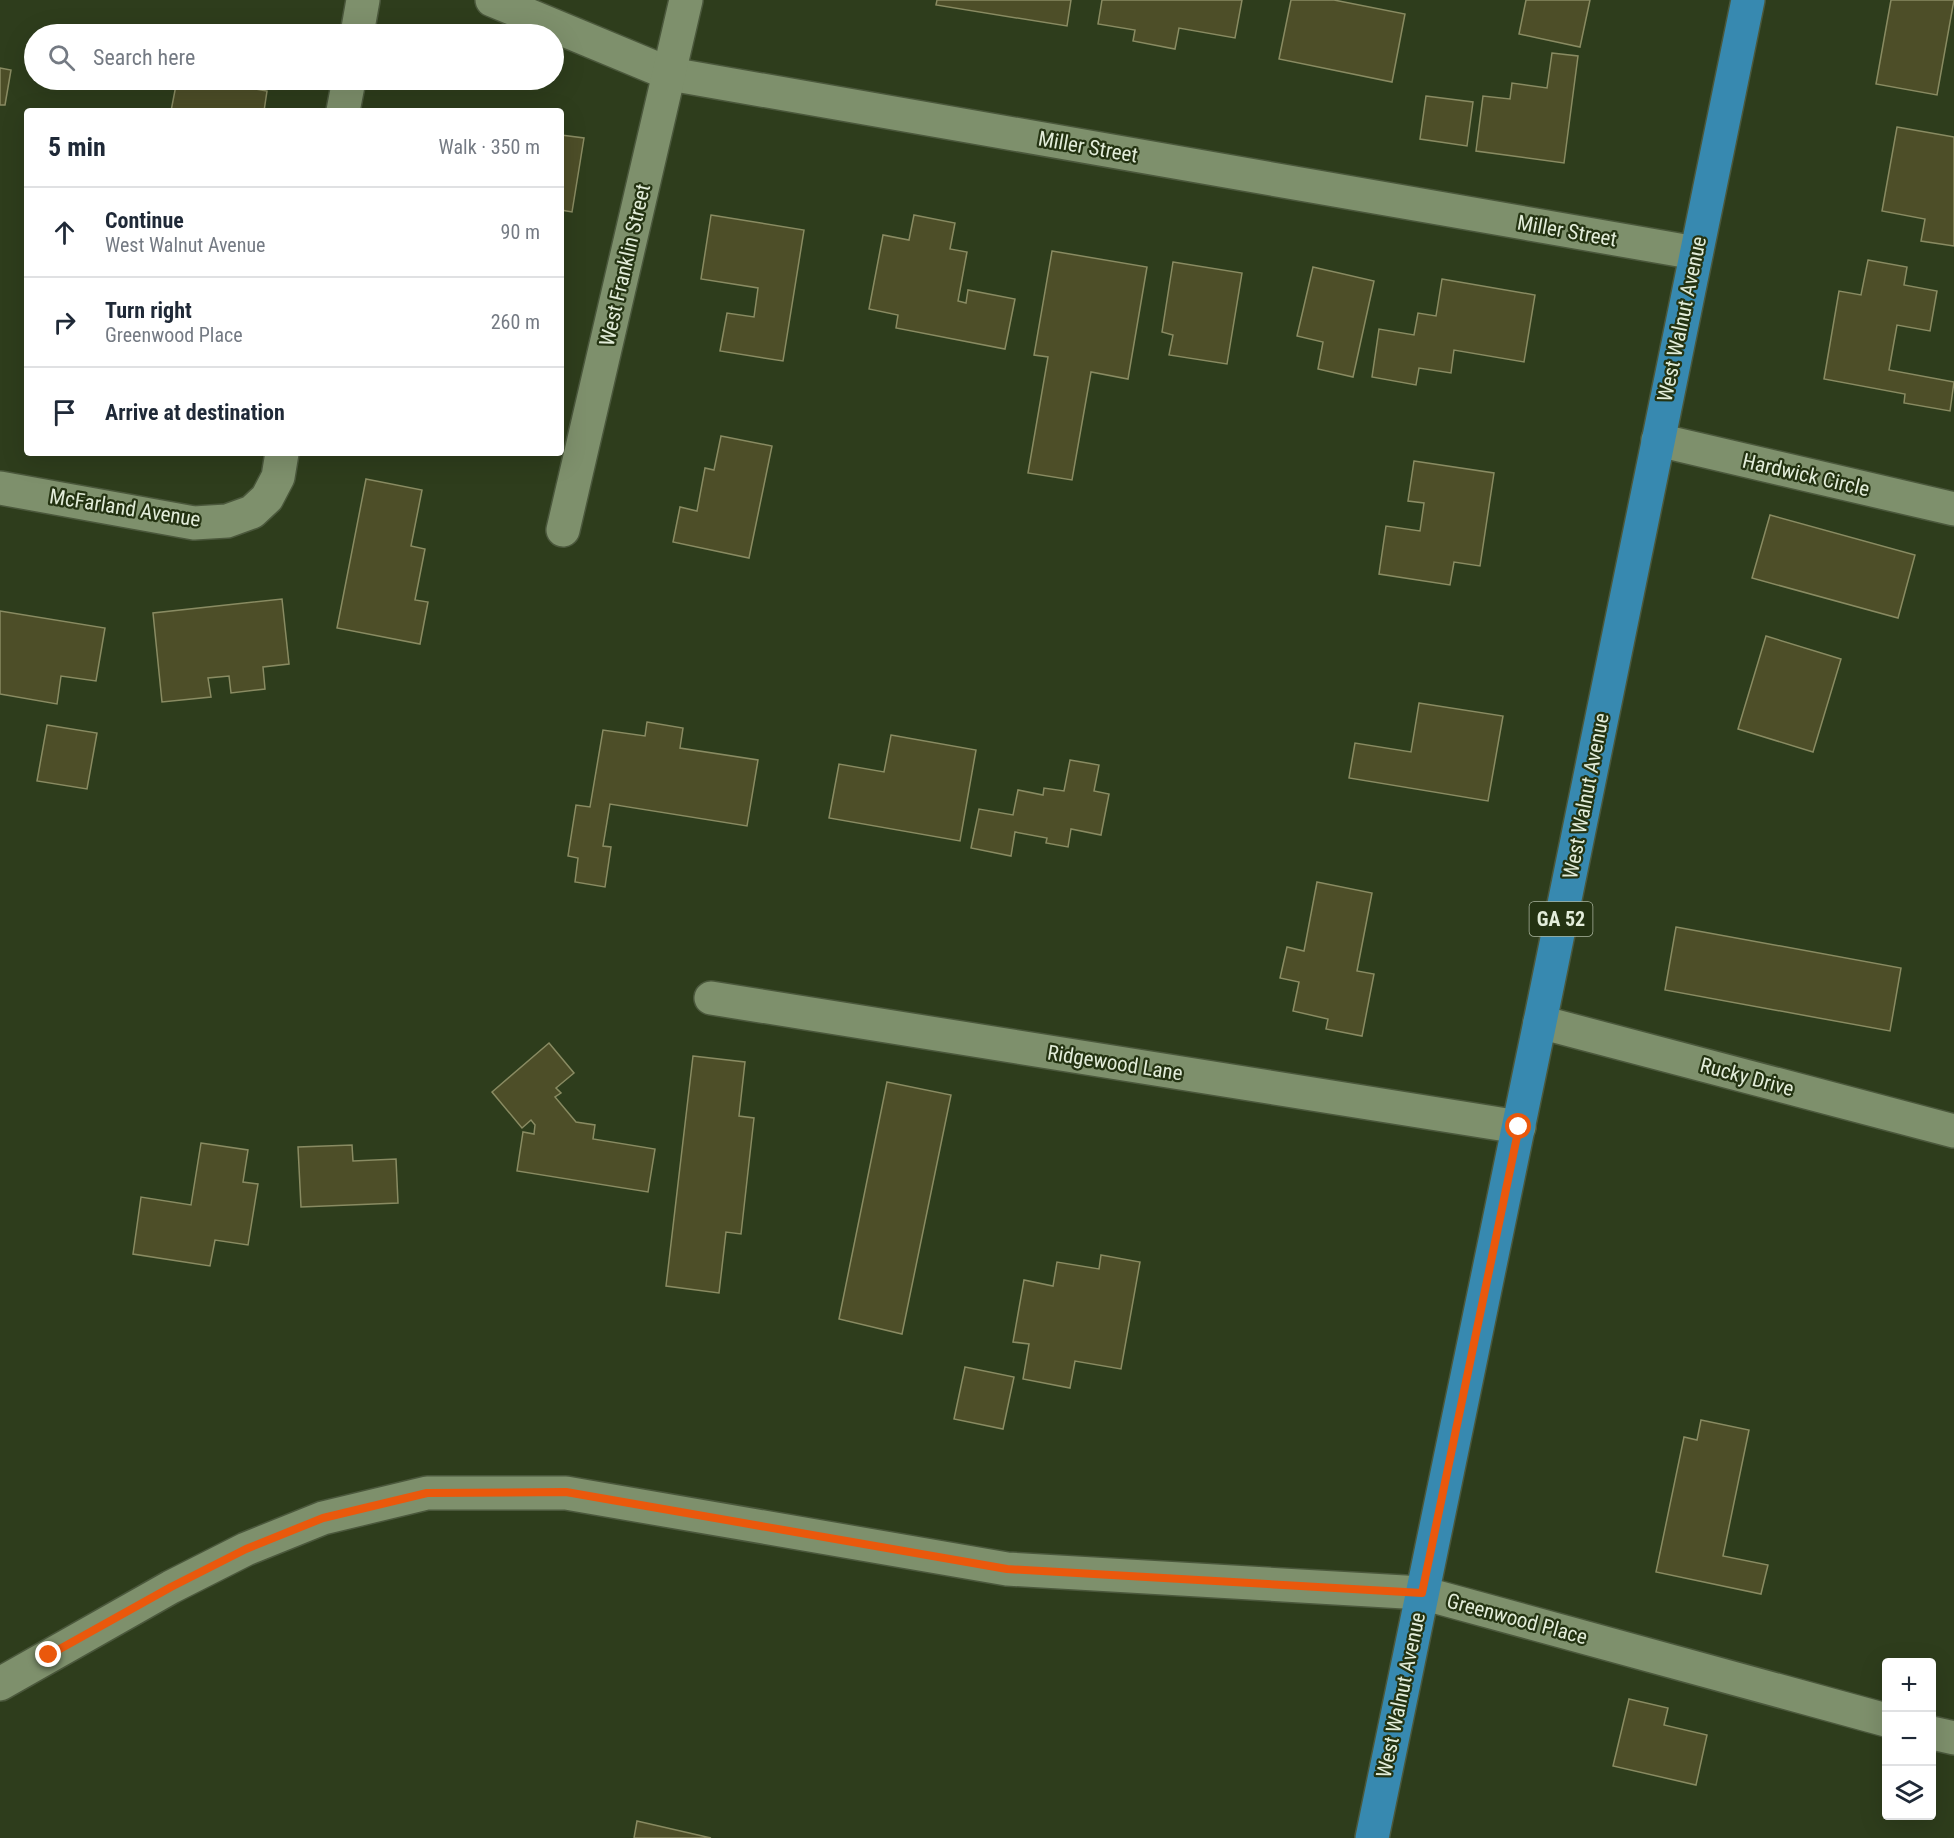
<!DOCTYPE html>
<html lang="en">
<head>
<meta charset="utf-8">
<style>
  body { margin:0; font-family:"Roboto Condensed",sans-serif; background:#f6f6f7; color:#1f2937 }
  .controls { position:absolute; right:18px; bottom:18px; display:grid; overflow:hidden; border-radius:6px; box-shadow:0 6px 24px #0002 }
  .controls button { width:54px; height:54px; display:grid; place-items:center; padding:0; border:0; border-bottom:2px solid #e0e1e3; background:#fff; color:#1f2937; font:30px sans-serif }
  .stop { position:absolute; width:18px; height:18px; margin:-14px; border:4px solid #ea580c; border-radius:50%; background:#fff }
  .stop.end { background:#ea580c; border-color:#fff; box-shadow:0 2px 6px #0008 }
  .list { margin:0; padding:0; list-style:none }
  h2 { display:flex; justify-content:space-between; align-items:center; height:78px; margin:0; padding:0 24px; font-size:26px }
  h2 small { font-size:20px; font-weight:400; color:#747a83 }
  .list li { display:grid; grid-template-columns:39px 1fr auto; gap:18px; align-items:center; box-sizing:border-box; height:90px; padding:0 24px; border-top:2px solid #e0e1e3 }
  .list b { display:block; font-size:22px; white-space:nowrap }
  .list p { margin:0; font-size:20px; white-space:nowrap; color:#747a83 }
  .list em { font-size:20px; font-style:normal; color:#747a83 }
  .icon { flex:none; width:33px; height:33px; fill:none; stroke:currentColor; stroke-width:2; stroke-linecap:round; stroke-linejoin:round }
  .map { position:relative; flex:none; width:1954px; height:1838px; overflow:hidden }
  .search { position:absolute; background:#fff; box-shadow:0 6px 24px #0002; left:24px; top:24px; width:540px; height:66px; display:flex; align-items:center; gap:15px; box-sizing:border-box; padding:0 21px; border-radius:33px; color:#747a83; font-size:22px }
  .panel { position:absolute; background:#fff; box-shadow:0 6px 24px #0002; left:24px; top:108px; width:540px; height:348px; border-radius:6px }
  .map>svg:first-child { display:block }
  .building { fill:#4d4e28; stroke:#898b62; stroke-width:1.5 }
  .lines { fill:none; stroke-linecap:round; stroke-linejoin:round }
  .minor-casing { stroke:#4b583c; stroke-width:36 }
  .major-casing { stroke:#4b583c; stroke-width:36 }
  .minor { stroke:#7e906c; stroke-width:33 }
  .major { stroke:#3789b0; stroke-width:33 }
  .route { stroke:#ea580c; stroke-width:8 }
  .labels { text-anchor:middle; stroke-width:4.5; stroke-linejoin:round; paint-order:stroke }
  .shield { fill:#243312; stroke:#aab59e; stroke-width:1.5 }
  .shield-label { font-size:20px; font-weight:bold; fill:#e3edda }
  .street-label { font-size:21px; fill:#e3edda; stroke:#243312 }
</style>
</head>
<body>
<div class="map">
<svg width="1954" height="1838" viewBox="0 0 1954 1838">
  <rect width="100%" height="100%" fill="#2e3d1c"/>
  <g class="building">
    <path d="M937,0H1071L1067,26L936,5Z"/>
    <path d="M1102,0H1242L1235,38L1179,28L1175,49L1133,41L1135,30L1098,24Z"/>
    <path d="M1291,0H1334L1405,14L1392,82L1279,59Z"/>
    <path d="M1526,0H1590L1580,47L1519,34Z"/>
    <path d="M1891,0H1954L1937,95L1876,84Z"/>
    <path d="M1552,53L1578,56L1564,163L1476,151L1483,96L1510,99L1512,83L1547,88Z"/>
    <path d="M0,68L11,70L5,105H0Z"/>
    <path d="M177,80H246L244,87L267,91L264,111H171Z"/>
    <path d="M1426,96L1473,102L1467,146L1420,139Z"/>
    <path d="M1897,127L1954,137V246L1921,241L1925,219L1882,211Z"/>
    <path d="M561,135L584,138L572,212L561,210Z"/>
    <path d="M711,215L804,230L783,361L720,351L727,313L754,317L758,288L701,279Z"/>
    <path d="M914,215L955,223L950,249L967,252L958,301L966,303L968,290L1015,299L1005,349L896,328L898,315L869,309L883,235L909,240Z"/>
    <path d="M1052,251L1147,267L1128,379L1091,372L1072,480L1028,473L1048,357L1034,355Z"/>
    <path d="M1868,260L1907,267L1904,285L1937,291L1930,331L1897,325L1889,370L1954,382L1950,411L1904,403L1905,394L1824,379L1839,291L1861,295Z"/>
    <path d="M1173,262L1242,273L1227,364L1169,355L1173,335L1162,332Z"/>
    <path d="M1313,267L1374,281L1353,377L1318,369L1323,342L1297,336Z"/>
    <path d="M1442,279L1535,295L1524,362L1454,350L1451,373L1419,368L1416,385L1372,377L1379,329L1414,335L1418,313L1436,316Z"/>
    <path d="M721,436L772,446L749,558L673,542L680,507L697,511L705,468L714,470Z"/>
    <path d="M1414,461L1494,473L1480,566L1454,562L1450,585L1379,574L1386,526L1420,531L1424,503L1408,501Z"/>
    <path d="M366,479L422,490L411,546L425,549L415,600L428,602L420,644L337,628Z"/>
    <path d="M1770,515L1915,555L1898,618L1752,578Z"/>
    <path d="M282,599L289,664L263,667L265,689L231,693L229,676L208,678L211,697L162,702L153,613Z"/>
    <path d="M0,611L105,628L96,681L61,676L57,704L0,694Z"/>
    <path d="M1766,636L1841,659L1813,752L1738,729Z"/>
    <path d="M1419,703L1503,716L1488,801L1349,778L1355,743L1411,752Z"/>
    <path d="M647,722L683,728L680,748L758,760L747,826L610,804L603,846L611,847L605,887L575,882L578,858L568,856L576,805L590,807L603,730L645,736Z"/>
    <path d="M47,725L97,733L87,789L37,781Z"/>
    <path d="M891,735L976,750L960,841L829,818L839,764L884,772Z"/>
    <path d="M1070,760L1099,765L1094,791L1109,794L1101,835L1071,829L1068,847L1046,843L1047,838L1015,832L1011,856L971,848L979,809L1013,815L1018,790L1043,795L1044,788L1064,791Z"/>
    <path d="M1317,882L1372,893L1357,971L1374,974L1362,1036L1326,1029L1328,1019L1293,1011L1299,982L1280,978L1287,947L1304,951Z"/>
    <path d="M1676,927L1901,968L1890,1031L1665,990Z"/>
    <path d="M549,1043L574,1073L556,1088L561,1093L555,1097L576,1122L595,1125L593,1139L655,1149L648,1192L517,1171L523,1132L534,1134L535,1125L531,1120L522,1128L492,1092Z"/>
    <path d="M693,1056L745,1062L739,1116L754,1118L741,1234L726,1232L719,1293L666,1286Z"/>
    <path d="M887,1082L951,1095L902,1334L839,1319Z"/>
    <path d="M201,1143L248,1150L243,1182L258,1184L248,1245L215,1240L210,1266L133,1254L141,1197L191,1205Z"/>
    <path d="M352,1145L353,1161L396,1159L398,1203L301,1207L298,1147Z"/>
    <path d="M1101,1255L1140,1262L1121,1369L1075,1361L1070,1388L1023,1379L1029,1344L1013,1342L1024,1280L1053,1286L1057,1262L1099,1269Z"/>
    <path d="M965,1367L1014,1377L1003,1429L954,1419Z"/>
    <path d="M1701,1420L1749,1430L1723,1556L1768,1565L1761,1594L1656,1572L1684,1437L1697,1440Z"/>
    <path d="M1629,1699L1668,1708L1664,1725L1707,1735L1696,1785L1613,1766Z"/>
    <path d="M637,1821L711,1838H634Z"/>
  </g>
  <g class="lines">
    <defs>
      <g id="minor">
        <path d="M492,0L670,74L1696,253"/>
        <path d="M357,34L363,0"/>
        <path d="M343,111L349,80"/>
        <path d="M1658,440L1954,509"/>
        <path d="M0,488L194,523L227,521L252,512L267,498L278,477L282,453"/>
        <path d="M563,530L686,0"/>
        <path d="M711,998L1519,1127"/>
        <path d="M1540,1022L1954,1131"/>
        <path d="M0,1684L171,1587L246,1549L323,1518L427,1493H566L1007,1569L1422,1593L1886,1720"/>
        <path d="M1932,1733L1954,1738"/>
      </g>
      <path id="major" d="M1372,1838L1540,1022L1748,0"/>
    </defs>
    <use href="#minor" class="minor-casing"/>
    <use href="#major" class="major-casing"/>
    <use href="#minor" class="minor"/>
    <use href="#major" class="major"/>
  </g>
  <g class="lines">
    <path class="route" d="M49,1655L171,1587L246,1549L323,1518L427,1493L566,1492L1007,1569L1422,1593L1519,1127"/>
  </g>
  <g class="labels">
    <rect class="shield" x="1529.5" y="902" width="63" height="34" rx="4.5"/>
    <g class="shield-label">
      <text x="1561" y="926">GA 52</text>
    </g>
    <g class="street-label">
      <text transform="translate(1088 147) rotate(10)" y="7">Miller Street</text>
      <text transform="translate(1567 231) rotate(10)" y="7">Miller Street</text>
      <text transform="translate(625 265) rotate(-77)" y="7">West Franklin Street</text>
      <text transform="translate(1682 319) rotate(-78)" y="7">West Walnut Avenue</text>
      <text transform="translate(1806 475) rotate(13)" y="7">Hardwick Circle</text>
      <text transform="translate(125 508) rotate(9)" y="7">McFarland Avenue</text>
      <text transform="translate(1586 796) rotate(-79)" y="7">West Walnut Avenue</text>
      <text transform="translate(1115 1063) rotate(9)" y="7">Ridgewood Lane</text>
      <text transform="translate(1747 1077) rotate(15)" y="7">Rucky Drive</text>
      <text transform="translate(1517 1619) rotate(15)" y="7">Greenwood Place</text>
      <text transform="translate(1401 1695) rotate(-78)" y="7">West Walnut Avenue</text>
    </g>
  </g>
</svg>
<div class="controls">
<button>+</button>
<button>−</button>
<button><svg class="icon" aria-label="layers" viewBox="0 0 24 24"><path d="M12 4l9 5-9 5-9-5zM3 14l9 5 9-5"/></svg></button>
</div>
<div class="stop" style="left:1519px;top:1127px"></div>
<div class="stop end" style="left:49px;top:1655px"></div>
<div class="search"><svg class="icon" aria-label="search" viewBox="0 0 24 24"><circle cx="10" cy="10" r="6"/><path d="M15 15l6 6"/></svg>Search here</div>
<section class="panel">
<h2>5 min<small>Walk · 350 m</small></h2>
<ul class="list">
<li><svg class="icon" aria-label="ahead" viewBox="0 0 24 24"><path d="M12 20V5M6 11l6-6 6 6"/></svg><div><b>Continue</b><p>West Walnut Avenue</p></div><em>90 m</em></li>
<li><svg class="icon" aria-label="right" viewBox="0 0 24 24"><path d="M7 20v-9h11M14 6l5 5-5 5"/></svg><div><b>Turn right</b><p>Greenwood Place</p></div><em>260 m</em></li>
<li><svg class="icon" aria-label="arrive" viewBox="0 0 24 24"><path d="M6 21V4h12l-3 4 3 4H6"/></svg><div><b>Arrive at destination</b></div></li>
</ul>
</section>
</div>
</body>
</html>
